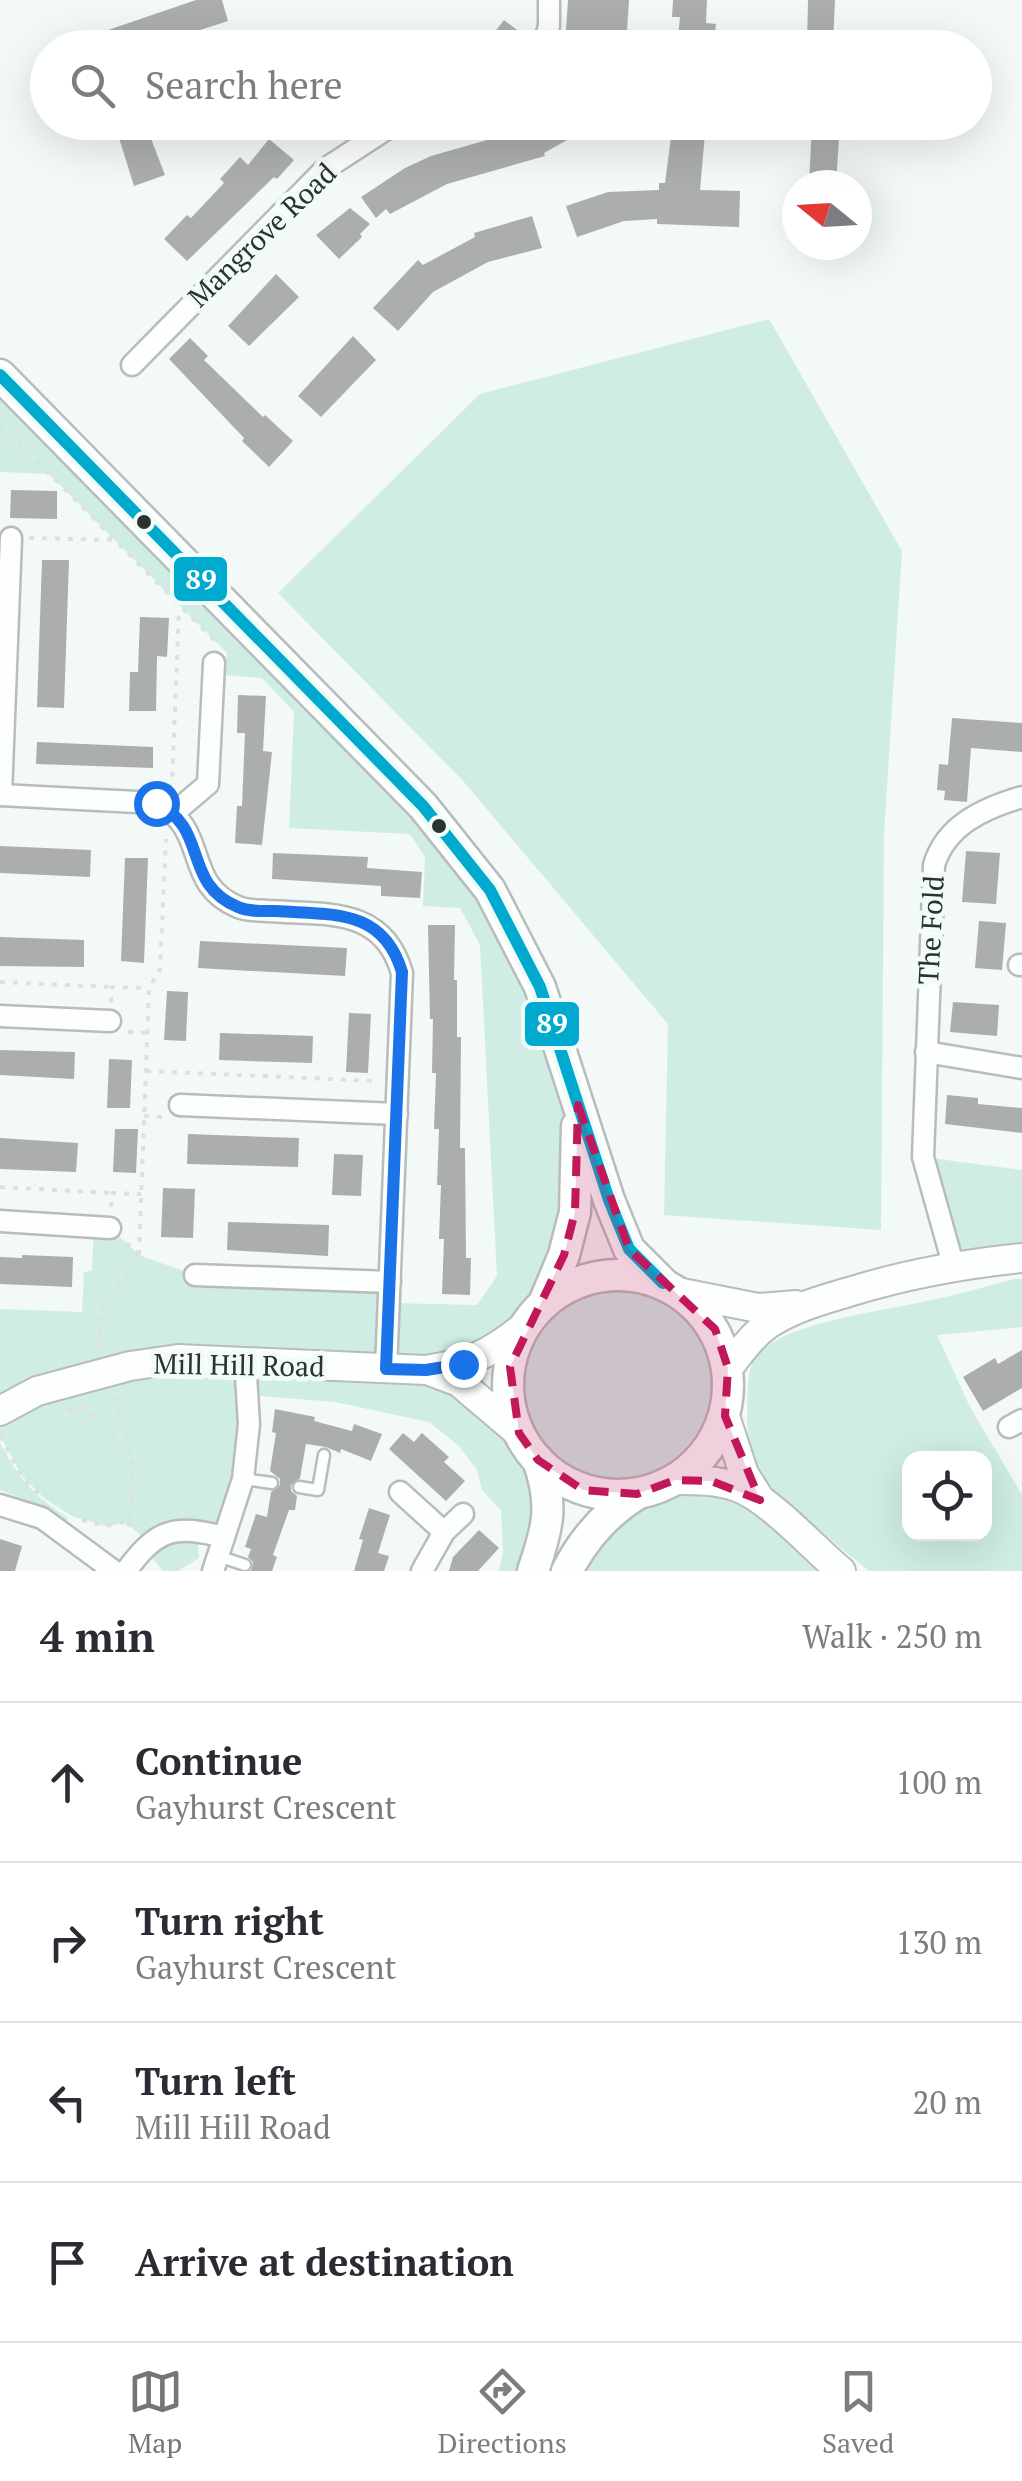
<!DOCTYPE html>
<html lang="en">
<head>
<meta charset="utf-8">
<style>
  body { margin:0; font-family:"PT Serif",serif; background:#f7f7f7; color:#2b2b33 }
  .controls { position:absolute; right:30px; bottom:30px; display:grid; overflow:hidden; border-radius:20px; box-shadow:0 10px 40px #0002 }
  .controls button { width:90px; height:90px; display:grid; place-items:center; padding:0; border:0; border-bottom:2px solid #e1e1e2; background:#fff; color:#2b2b33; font:50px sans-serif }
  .compass { position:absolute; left:782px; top:170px; width:90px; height:90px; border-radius:50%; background:#fff; box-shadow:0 10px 40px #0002; rotate:288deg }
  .stop { position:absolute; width:30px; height:30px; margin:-22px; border:8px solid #1a73e8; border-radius:50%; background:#fff }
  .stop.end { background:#1a73e8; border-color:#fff; box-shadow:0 2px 10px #0008 }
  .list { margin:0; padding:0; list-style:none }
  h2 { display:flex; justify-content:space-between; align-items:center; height:130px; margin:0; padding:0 40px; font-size:42px }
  h2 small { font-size:32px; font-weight:400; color:#7c7c81 }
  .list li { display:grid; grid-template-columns:65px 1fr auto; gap:30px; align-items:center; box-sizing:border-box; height:160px; padding:0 40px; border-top:2px solid #e1e1e2 }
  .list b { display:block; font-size:38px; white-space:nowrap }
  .list p { margin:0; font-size:32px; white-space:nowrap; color:#7c7c81 }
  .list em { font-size:32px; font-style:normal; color:#7c7c81 }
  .icon { flex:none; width:55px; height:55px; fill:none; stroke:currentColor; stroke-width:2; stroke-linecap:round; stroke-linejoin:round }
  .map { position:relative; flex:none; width:1022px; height:1571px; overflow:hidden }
  .search { position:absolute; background:#fff; box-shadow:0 10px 40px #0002; left:30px; right:30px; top:30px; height:110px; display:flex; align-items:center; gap:25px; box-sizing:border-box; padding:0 35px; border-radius:55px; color:#7c7c81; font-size:38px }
  .sheet { height:770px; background:#fff }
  nav { display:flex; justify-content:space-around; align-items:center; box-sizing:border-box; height:140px; border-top:2px solid #e1e1e2; background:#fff; font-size:28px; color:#7c7c81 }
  nav a { display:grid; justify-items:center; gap:5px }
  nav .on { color:#727776 }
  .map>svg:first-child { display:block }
  .green { fill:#cfede5; fill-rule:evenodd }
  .building { fill:#acaeae }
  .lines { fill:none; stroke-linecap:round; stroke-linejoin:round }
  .service-casing { stroke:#b8bcba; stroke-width:15 }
  .minor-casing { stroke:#b8bcba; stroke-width:25 }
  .tertiary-casing { stroke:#b8bcba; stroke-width:32 }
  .secondary-casing { stroke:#b8bcba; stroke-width:35 }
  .path { stroke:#dee0df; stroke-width:4; stroke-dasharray:5 8; stroke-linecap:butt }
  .service { stroke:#fdfefe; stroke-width:10 }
  .minor { stroke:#fdfefe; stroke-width:20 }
  .tertiary { stroke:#fdfefe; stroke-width:28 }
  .secondary { stroke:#fdfefe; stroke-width:30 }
  .bus-1-casing { stroke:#f1fbf8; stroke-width:20 }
  .bus-1 { stroke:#00a9ce; stroke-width:12 }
  .route { stroke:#1a73e8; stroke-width:12 }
  .marked { fill:#c2185b; fill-opacity:0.2; stroke:#c2185b; stroke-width:8; stroke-dasharray:20 12; stroke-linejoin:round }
  .bus-dot { fill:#2d3130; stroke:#f1fbf8; stroke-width:4 }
  .labels { text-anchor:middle; stroke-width:10; stroke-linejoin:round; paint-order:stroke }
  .street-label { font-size:28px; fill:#2d3130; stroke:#f1fbf8 }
  .line-badge { stroke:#f1fbf8; stroke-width:4 }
  .badge-label { font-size:28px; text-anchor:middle; font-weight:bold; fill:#fff }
</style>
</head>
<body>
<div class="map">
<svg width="1022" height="1571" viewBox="0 0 1022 1571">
  <rect width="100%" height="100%" fill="#f3f9f7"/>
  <g class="green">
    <path d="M769,319L902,551L884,833L881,1230L664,1215L668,1024L464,782L278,593L480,394Z"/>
    <path d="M0,375L490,890L578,1105L575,1212L544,1303L526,1325L429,1369L519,1433L538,1460L533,1571H499L503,1551L501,1510L482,1490L477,1470L459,1446L429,1422L335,1402L248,1395L224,1537L149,1542L126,1523L105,1526L72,1516L45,1499L22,1476L0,1436V1309L82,1312L84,1272L92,1271L94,1226L110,1228L139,1255L195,1275L390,1282V1303L477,1305L497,1276L480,945L460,908L423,906L425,857L410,834L289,828L294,712L262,678L224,675L227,653L49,474L0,472Z"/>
    <path d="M923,1157L1022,1170V1258L953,1264Z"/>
    <path d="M1015,1279H1022V1327L937,1335L969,1405L1022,1495V1571H869L767,1488C751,1466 747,1442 747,1415C748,1398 746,1377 753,1361C770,1325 881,1311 917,1303C950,1297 983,1287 1015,1279ZM910,1458H984V1534H910Z"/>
    <circle cx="614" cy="1382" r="97"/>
    <path d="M0,1443C20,1479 32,1495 67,1517L68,1526L37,1505L0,1490Z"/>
    <path d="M675,1480L711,1481L841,1571H567L637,1494Z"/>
    <path d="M183,1537L201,1541L198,1545L199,1558L178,1571H163L150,1555L164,1544Z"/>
  </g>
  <g class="building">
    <path d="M196,0H222L228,21L185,35L187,42L168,48H68L67,44Z"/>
    <path d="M568,0H629L627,31L566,30Z"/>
    <path d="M673,0H707L706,23L716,24L713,48H677L680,17H672Z"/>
    <path d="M808,0H835L833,45L807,44Z"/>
    <path d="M504,20L531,41L530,48H482Z"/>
    <path d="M114,122H181L182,126L150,136L165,175L134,186Z"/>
    <path d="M535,122H599L544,153L545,156L447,184L390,214L386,209L376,218L361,197L405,168L431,156L508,134L507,132Z"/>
    <path d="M673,122H706L700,190L740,191L739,227L657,224V219L624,221L577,237L566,206L608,192L659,190V183H665Z"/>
    <path d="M812,122H840L836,185H809Z"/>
    <path d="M269,139L294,160L277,179L274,177L187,261L164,239L187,215L191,218L224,183L220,179L240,157L248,165Z"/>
    <path d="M350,208L370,224L360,234L362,237L339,259L316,235Z"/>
    <path d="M532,216L542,248L488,262L433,292L398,331L373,308L418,260L423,265L475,237L474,233Z"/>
    <path d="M276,274L299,297L249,346L228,326Z"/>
    <path d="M353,336L376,360L321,417L298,396Z"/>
    <path d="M190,338L208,356L204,360L263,417L265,415L293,441L269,467L242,441L244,438L169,359Z"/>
    <path d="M11,490L57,491V519L10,518Z"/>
    <path d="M42,560H69L64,708L37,707Z"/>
    <path d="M140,617L169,618L167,657L157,656L156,711H129L130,672H138Z"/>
    <path d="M238,695L266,696L263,751L272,752L262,845L235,843L237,806H242L245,733H237Z"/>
    <path d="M952,718L1022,723V752L971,748L967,802L944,800L945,791L937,790L939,764L948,765Z"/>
    <path d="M37,742L153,747V768L36,764Z"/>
    <path d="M0,846L91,850L90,877L0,873Z"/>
    <path d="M966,851L1000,853L996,904L962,902Z"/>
    <path d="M273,853L368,857L367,868L422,872L420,898L381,896V886L272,879Z"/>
    <path d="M125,858H148L144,963L121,961Z"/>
    <path d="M979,921L1006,923L1002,970L975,968Z"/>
    <path d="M428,925H455L454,980H457V1037H461L460,1148H465L466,1258H471L470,1295L442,1294L444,1239H439L441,1185H437L439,1129H434L436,1073H432L433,1019H430Z"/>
    <path d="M0,937L84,940V967L0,966Z"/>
    <path d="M200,941L347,948L345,976L198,968Z"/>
    <path d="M167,991L188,992L186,1041L164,1040Z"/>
    <path d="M953,1002L999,1005L997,1036L950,1032Z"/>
    <path d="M349,1013L371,1014L368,1073L346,1072Z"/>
    <path d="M220,1033L313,1036L312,1063L219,1060Z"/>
    <path d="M0,1050L75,1052L74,1079L0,1075Z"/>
    <path d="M109,1059L132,1060L130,1108H107Z"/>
    <path d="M947,1095L978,1098V1104L1022,1108V1133L945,1124Z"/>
    <path d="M115,1129H138L136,1173L113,1172Z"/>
    <path d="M188,1134L299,1138L298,1167L187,1164Z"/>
    <path d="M0,1138L78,1143L76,1172L0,1169Z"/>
    <path d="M334,1154L363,1155L361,1196L332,1195Z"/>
    <path d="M163,1188L195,1189L193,1238L161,1237Z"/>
    <path d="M228,1222L329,1225L328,1256L227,1250Z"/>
    <path d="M22,1255L73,1257L72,1287L0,1284V1257L22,1258Z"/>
    <path d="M1022,1350V1388L983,1411L963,1377L995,1358L998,1364Z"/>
    <path d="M275,1409L315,1417L314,1421L352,1431L354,1424L382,1434L371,1461L341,1449L340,1453L326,1447L306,1444L300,1478L291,1485V1491L297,1496L295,1510H289L273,1555L277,1557L272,1571H251L253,1562L248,1557L251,1549L245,1547L256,1514L267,1517L271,1492L280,1485V1479L270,1471L276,1433L272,1432Z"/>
    <path d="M403,1433L414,1442L422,1433L449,1457L444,1462L465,1481L446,1501L389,1449Z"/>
    <path d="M369,1508L390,1515L378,1553L389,1556L384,1571H354L363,1540L359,1539Z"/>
    <path d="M479,1530L499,1548L478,1571H449L453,1557Z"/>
    <path d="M0,1539L22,1546L15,1571H0Z"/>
  </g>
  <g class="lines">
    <defs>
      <g id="service">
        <path d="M243,1479L272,1483"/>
        <path d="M299,1487L318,1490L324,1455"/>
        <path d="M218,1556L245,1565"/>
      </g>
      <g id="minor">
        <path d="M544,43L567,48"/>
        <path d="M543,48L549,26V0"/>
        <path d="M132,365L325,169L388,128L405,122"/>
        <path d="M0,795L156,803C211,829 181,883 238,907C247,911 258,910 268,911C325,915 383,906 402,973L386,1369"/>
        <path d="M1,795L11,538"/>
        <path d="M175,812L208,784L214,663"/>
        <path d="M1019,965H1022"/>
        <path d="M0,1016L110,1021"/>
        <path d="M926,1052L1022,1068"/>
        <path d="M180,1105L397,1114"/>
        <path d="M0,1221L110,1228"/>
        <path d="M953,1264L923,1157L934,865C946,825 984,808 1022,797"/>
        <path d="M195,1275L390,1282"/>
        <path d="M1009,1427L1022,1420"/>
        <path d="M400,1492L444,1532"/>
        <path d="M0,1505L42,1518L114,1571"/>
        <path d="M126,1571C157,1529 174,1524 224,1537"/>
        <path d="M213,1571L243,1479L249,1424L245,1360"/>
        <path d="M422,1571L444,1532L463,1514"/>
      </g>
      <g id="tertiary">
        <path d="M682,1293L758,1308L796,1305"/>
        <path d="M728,1368C741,1352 753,1334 770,1323C794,1308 821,1300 849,1292C907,1274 962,1264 1022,1258"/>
        <path d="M427,1370L459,1382L519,1433"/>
        <path d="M0,1411L37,1391L130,1366L178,1359L426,1370C473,1362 488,1355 526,1325"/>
        <path d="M725,1416L744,1474L760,1499"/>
        <path d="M675,1480C696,1480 717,1480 737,1487C770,1499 813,1548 841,1571"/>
      </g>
      <g id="secondary">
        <path d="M0,375L423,806L490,890L540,987L609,1200L629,1249L663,1283"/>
        <circle cx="618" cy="1385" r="110"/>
        <path d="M544,1303L564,1255L575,1212L577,1126"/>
        <path d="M533,1571C548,1528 554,1504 538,1460"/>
        <path d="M567,1571C584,1538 606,1513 637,1494"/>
      </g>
    </defs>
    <use href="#service" class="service-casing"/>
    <use href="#minor" class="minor-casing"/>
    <use href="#tertiary" class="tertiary-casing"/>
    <use href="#secondary" class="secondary-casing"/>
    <g class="path">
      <path d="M0,424L217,643"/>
      <path d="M29,538L114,540"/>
      <path d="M168,788L172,784L179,609"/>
      <path d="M0,982L112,987"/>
      <path d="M111,1002L112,987L147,988"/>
      <path d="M128,1032L148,1033"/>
      <path d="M146,1071L376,1081"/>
      <path d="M144,1116L164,1117"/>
      <path d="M0,1187L112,1193"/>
      <path d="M111,1207L112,1193L141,1194"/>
      <path d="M139,1255L149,988L160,970L166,839"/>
      <path d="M99,1347V1314L139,1255L124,1241"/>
      <path d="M114,1397C127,1437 143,1481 126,1522L134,1529"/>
      <path d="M68,1410L85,1408L128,1447"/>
      <path d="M0,1436L22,1477L40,1495"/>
      <path d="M82,1520L105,1526L126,1522"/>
    </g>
    <use href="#service" class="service"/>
    <use href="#minor" class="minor"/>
    <use href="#tertiary" class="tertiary"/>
    <use href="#secondary" class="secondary"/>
    <defs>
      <path id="bus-1" d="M0,375L423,806L490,890L540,987L609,1200L629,1249L663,1283"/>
    </defs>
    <use href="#bus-1" class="bus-1-casing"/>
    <use href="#bus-1" class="bus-1"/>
  </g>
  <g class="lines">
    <path class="route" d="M156,803C210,829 181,883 238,907C249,912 264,911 276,911C332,915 383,908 402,972L386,1369L426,1370L463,1364"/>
  </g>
  <path class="marked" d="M578,1105L629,1249L715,1329L728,1368L725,1416L760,1500L711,1481L675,1480L637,1494L583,1490L538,1460L519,1433L510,1367L564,1255L575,1212Z"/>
  <g class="bus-dot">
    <circle cx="144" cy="522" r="9"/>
    <circle cx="439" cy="826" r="9"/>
  </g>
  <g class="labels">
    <g class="street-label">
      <text transform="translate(262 235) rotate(-44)" y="10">Mangrove Road</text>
      <text transform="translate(931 930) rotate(-87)" y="10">The Fold</text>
      <text transform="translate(239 1365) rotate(1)" y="10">Mill Hill Road</text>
    </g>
  </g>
  <g class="line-badge">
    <rect x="172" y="555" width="57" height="48" rx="10" fill="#00a9ce"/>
    <rect x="523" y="1000" width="58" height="48" rx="10" fill="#00a9ce"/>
  </g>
  <g class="badge-label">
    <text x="201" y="589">89</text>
    <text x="552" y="1033">89</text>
  </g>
</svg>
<div class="controls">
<button><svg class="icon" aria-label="locate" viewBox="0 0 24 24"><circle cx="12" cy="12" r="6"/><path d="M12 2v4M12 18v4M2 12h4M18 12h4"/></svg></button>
</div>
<svg class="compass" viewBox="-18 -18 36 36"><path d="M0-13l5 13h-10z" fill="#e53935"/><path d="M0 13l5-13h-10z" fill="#7c7c81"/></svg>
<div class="stop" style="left:156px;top:803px"></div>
<div class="stop end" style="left:463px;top:1364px"></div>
<div class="search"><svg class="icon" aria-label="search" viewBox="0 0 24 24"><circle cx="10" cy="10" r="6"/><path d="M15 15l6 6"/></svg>Search here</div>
</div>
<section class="sheet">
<h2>4 min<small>Walk · 250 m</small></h2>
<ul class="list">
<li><svg class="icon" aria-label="ahead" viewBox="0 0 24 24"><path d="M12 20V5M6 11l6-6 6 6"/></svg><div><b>Continue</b><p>Gayhurst Crescent</p></div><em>100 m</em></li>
<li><svg class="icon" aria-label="right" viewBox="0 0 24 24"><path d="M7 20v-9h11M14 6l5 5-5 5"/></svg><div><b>Turn right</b><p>Gayhurst Crescent</p></div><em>130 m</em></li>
<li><svg class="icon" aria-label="left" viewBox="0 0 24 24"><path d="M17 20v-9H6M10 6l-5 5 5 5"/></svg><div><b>Turn left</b><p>Mill Hill Road</p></div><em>20 m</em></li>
<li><svg class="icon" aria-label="arrive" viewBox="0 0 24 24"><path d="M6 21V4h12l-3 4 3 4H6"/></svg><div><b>Arrive at destination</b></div></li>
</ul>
</section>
<nav>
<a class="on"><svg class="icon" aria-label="map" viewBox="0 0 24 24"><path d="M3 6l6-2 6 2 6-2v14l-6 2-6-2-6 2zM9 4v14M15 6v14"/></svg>Map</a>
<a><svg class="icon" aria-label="directions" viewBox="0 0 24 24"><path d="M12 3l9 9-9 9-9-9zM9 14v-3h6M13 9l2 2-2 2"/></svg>Directions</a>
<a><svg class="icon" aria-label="saved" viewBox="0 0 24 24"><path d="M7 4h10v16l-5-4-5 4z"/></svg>Saved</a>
</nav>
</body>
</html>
